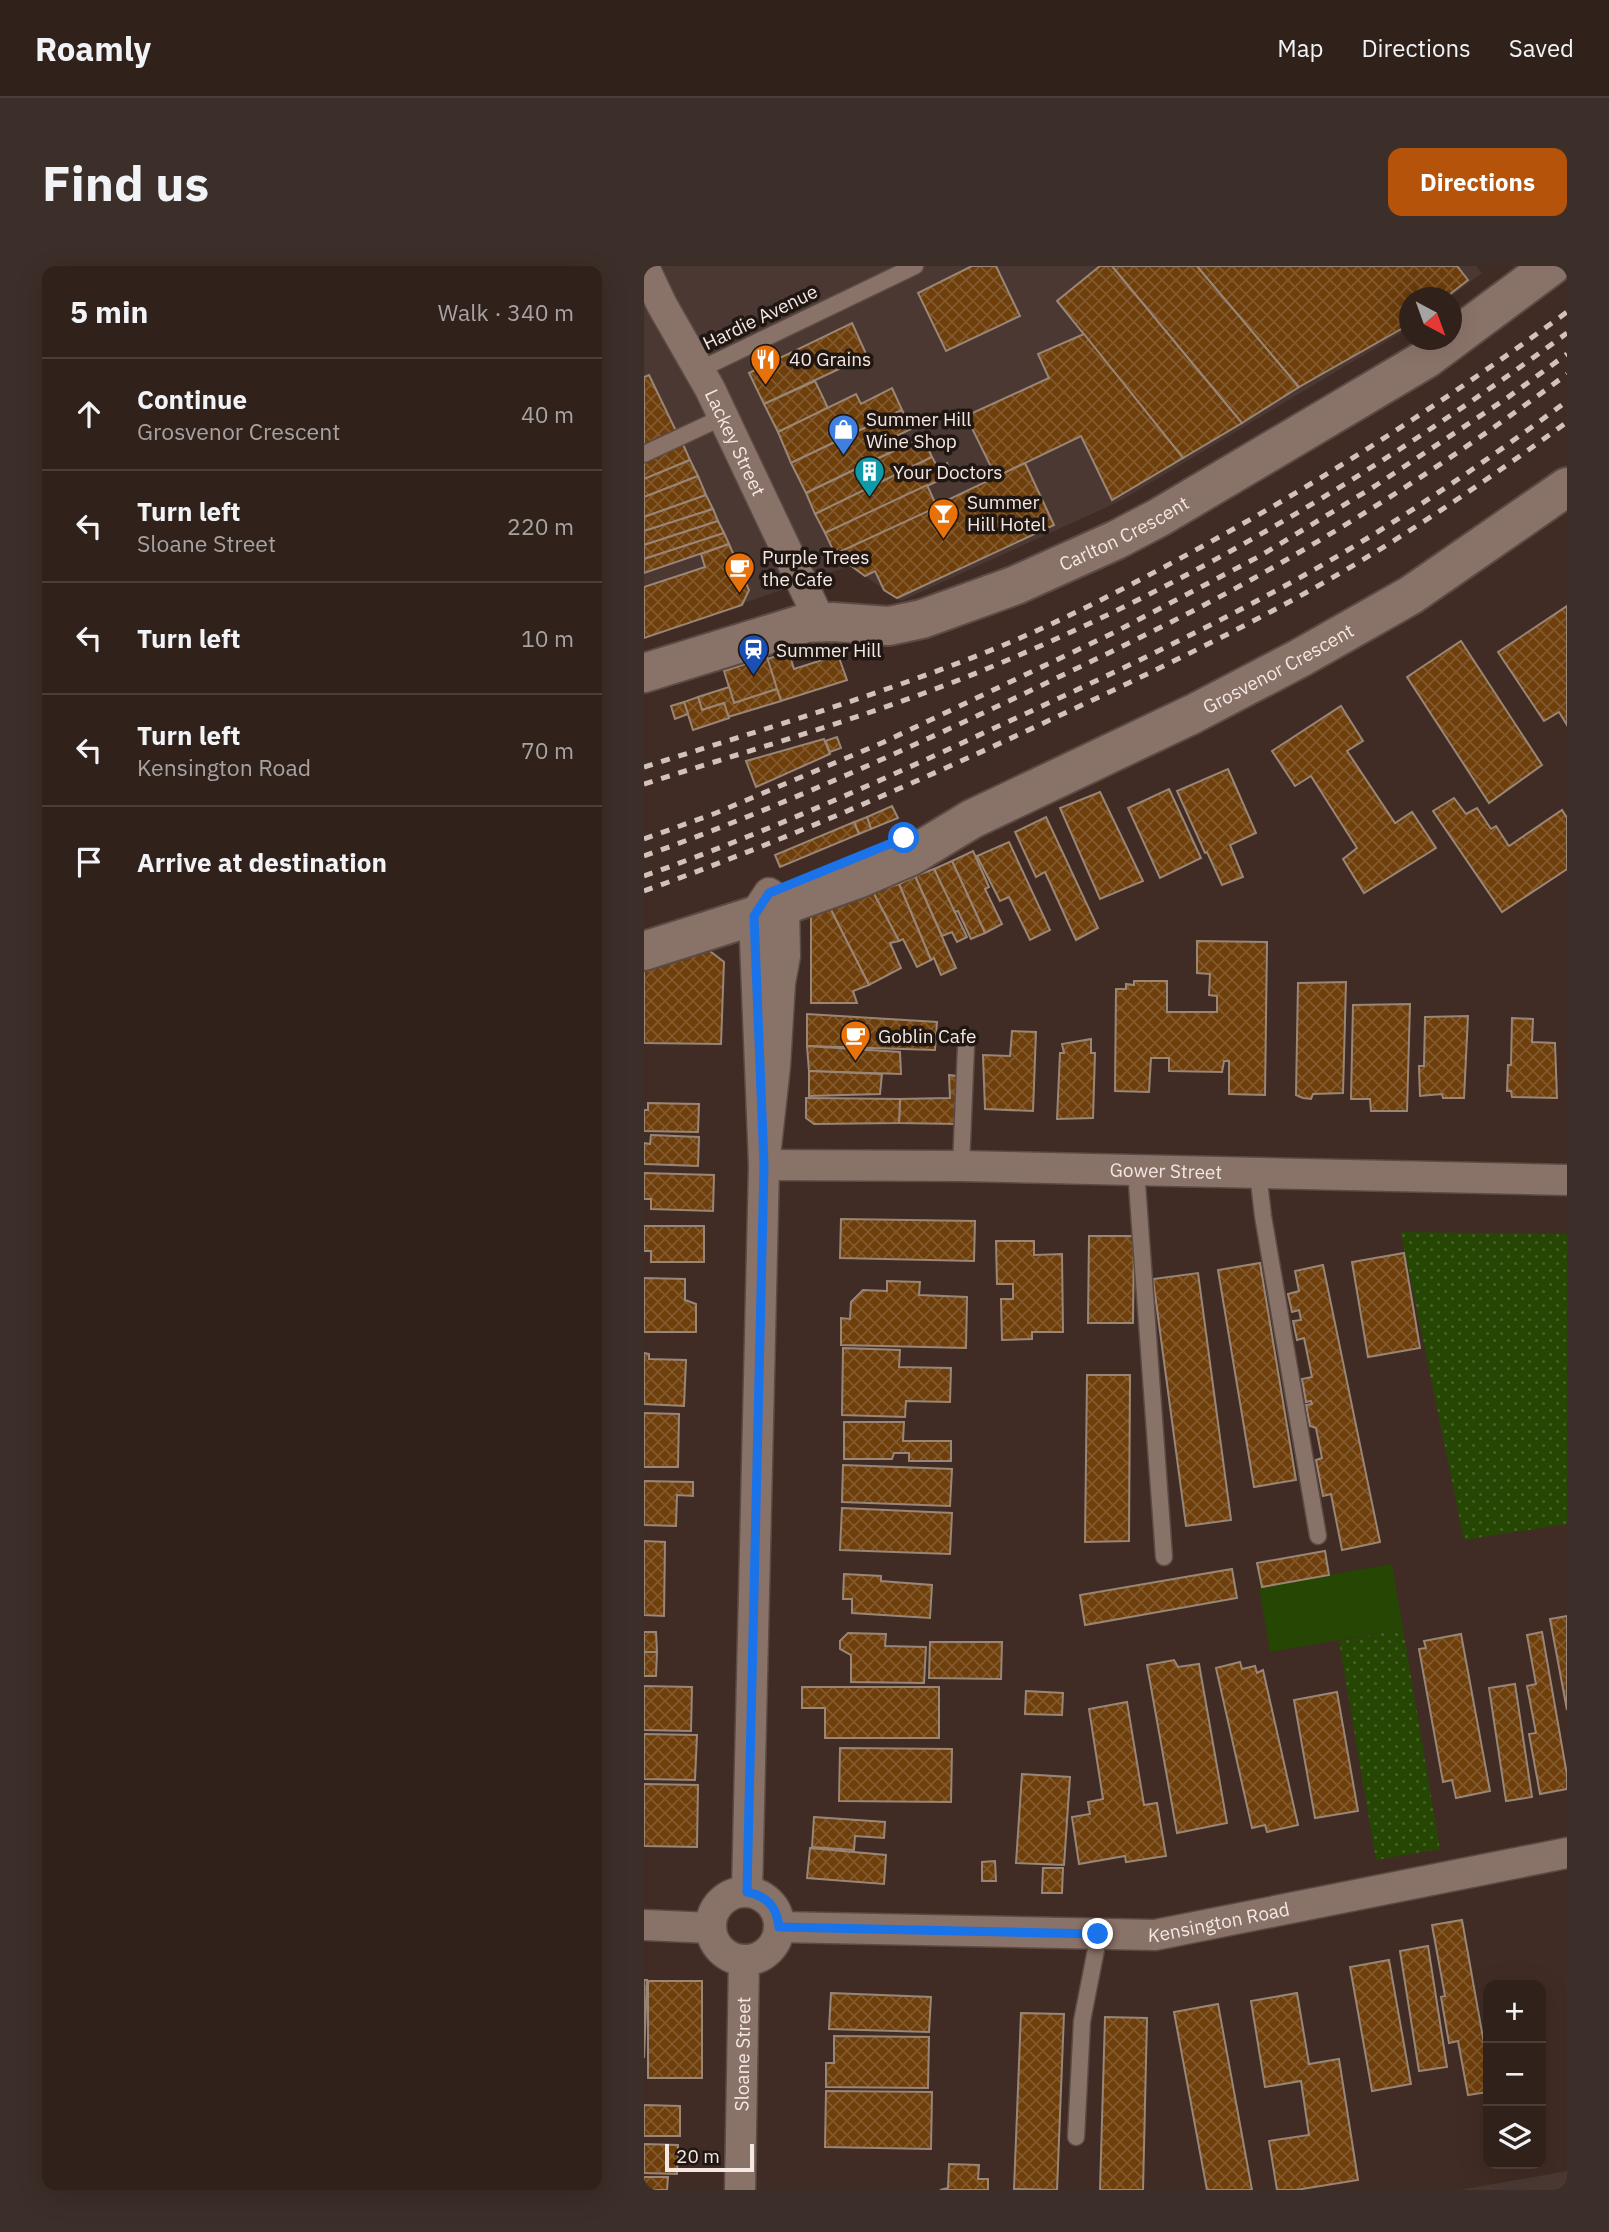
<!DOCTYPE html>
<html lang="en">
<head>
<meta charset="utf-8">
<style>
  body { margin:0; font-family:"IBM Plex Sans",sans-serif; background:#3c2e28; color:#f1f3f6 }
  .controls { position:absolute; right:21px; bottom:21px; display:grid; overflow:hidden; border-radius:14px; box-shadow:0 7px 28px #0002 }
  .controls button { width:63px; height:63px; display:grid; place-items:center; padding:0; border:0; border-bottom:2px solid #4b3e3a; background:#30211b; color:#f1f3f6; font:35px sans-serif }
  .compass { position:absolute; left:755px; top:21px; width:63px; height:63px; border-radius:50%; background:#30211b; box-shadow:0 7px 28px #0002; rotate:139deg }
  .scale { position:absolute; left:21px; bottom:18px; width:89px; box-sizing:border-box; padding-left:7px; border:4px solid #f5e7e2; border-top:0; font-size:19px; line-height:24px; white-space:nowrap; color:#f5e7e2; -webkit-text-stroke:5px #201713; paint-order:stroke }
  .stop { position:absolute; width:21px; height:21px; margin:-16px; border:5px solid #1a73e8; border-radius:50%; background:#fff }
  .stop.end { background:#1a73e8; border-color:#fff; box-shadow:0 2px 7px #0008 }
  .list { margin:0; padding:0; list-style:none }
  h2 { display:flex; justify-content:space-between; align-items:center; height:91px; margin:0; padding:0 28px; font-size:30px }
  h2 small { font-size:23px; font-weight:400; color:#a8a3a3 }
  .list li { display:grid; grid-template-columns:46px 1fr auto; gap:21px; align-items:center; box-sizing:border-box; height:112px; padding:0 28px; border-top:2px solid #4b3e3a }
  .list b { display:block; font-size:26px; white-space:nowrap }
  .list p { margin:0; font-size:23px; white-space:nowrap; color:#a8a3a3 }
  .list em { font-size:23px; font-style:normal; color:#a8a3a3 }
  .icon { flex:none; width:38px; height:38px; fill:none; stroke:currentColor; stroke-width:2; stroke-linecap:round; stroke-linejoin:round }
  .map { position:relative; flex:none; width:923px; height:1924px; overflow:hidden; border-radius:14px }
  header { display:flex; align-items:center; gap:42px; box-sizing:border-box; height:98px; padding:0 35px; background:#30211b; border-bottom:2px solid #4b3e3a }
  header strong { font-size:33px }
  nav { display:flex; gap:38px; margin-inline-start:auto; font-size:24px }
  .intro { display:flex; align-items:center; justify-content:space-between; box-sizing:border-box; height:168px; padding:0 42px }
  h1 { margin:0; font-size:49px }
  .button { padding:18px 32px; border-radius:14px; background:#b45309; color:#fff; font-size:24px; font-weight:700 }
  main { display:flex; gap:42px; padding:0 42px }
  aside { flex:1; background:#30211b; border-radius:14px; box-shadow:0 7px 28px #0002 }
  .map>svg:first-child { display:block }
  .commercial { fill:#4b3833 }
  .grass { fill:url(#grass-dots) }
  .pitch { fill:#264604 }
  .building { fill:url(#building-cross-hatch); stroke:#9a8676; stroke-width:2 }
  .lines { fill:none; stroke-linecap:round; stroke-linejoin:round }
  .lane-casing { stroke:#5c4b44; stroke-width:19 }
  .street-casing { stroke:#5c4b44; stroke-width:33 }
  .secondary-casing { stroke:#5c4b44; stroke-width:42 }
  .lane { stroke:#897268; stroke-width:16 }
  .street { stroke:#897268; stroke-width:30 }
  .secondary { stroke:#897268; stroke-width:38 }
  .rail { stroke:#d1c2bd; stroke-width:5; stroke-dasharray:9 9; stroke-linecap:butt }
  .route { stroke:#1a73e8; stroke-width:9 }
  .labels { text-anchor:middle; stroke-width:7; stroke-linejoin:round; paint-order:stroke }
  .street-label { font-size:19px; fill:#f5e7e2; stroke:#201713 }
  .poi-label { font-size:19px; fill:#f5e7e2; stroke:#201713; text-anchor:start }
</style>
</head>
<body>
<header>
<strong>Roamly</strong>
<nav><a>Map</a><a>Directions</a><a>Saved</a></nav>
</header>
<div class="intro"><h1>Find us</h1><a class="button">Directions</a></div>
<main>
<aside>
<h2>5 min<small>Walk · 340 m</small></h2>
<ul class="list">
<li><svg class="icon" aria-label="ahead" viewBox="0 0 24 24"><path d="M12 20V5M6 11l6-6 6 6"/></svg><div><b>Continue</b><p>Grosvenor Crescent</p></div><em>40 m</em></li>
<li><svg class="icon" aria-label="left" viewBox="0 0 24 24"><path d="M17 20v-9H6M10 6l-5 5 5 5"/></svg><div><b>Turn left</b><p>Sloane Street</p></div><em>220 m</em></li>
<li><svg class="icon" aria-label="left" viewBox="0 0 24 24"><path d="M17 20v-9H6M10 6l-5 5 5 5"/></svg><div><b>Turn left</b></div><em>10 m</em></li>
<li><svg class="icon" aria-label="left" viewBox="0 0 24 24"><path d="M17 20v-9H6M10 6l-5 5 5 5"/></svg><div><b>Turn left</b><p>Kensington Road</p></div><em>70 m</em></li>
<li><svg class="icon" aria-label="arrive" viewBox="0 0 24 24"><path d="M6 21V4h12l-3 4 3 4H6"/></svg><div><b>Arrive at destination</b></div></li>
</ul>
</aside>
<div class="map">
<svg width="923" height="1924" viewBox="0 0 923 1924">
  <defs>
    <pattern id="grass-dots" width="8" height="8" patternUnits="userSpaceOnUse" patternTransform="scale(1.75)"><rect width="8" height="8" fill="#264604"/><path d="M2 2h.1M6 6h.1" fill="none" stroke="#466128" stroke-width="1.8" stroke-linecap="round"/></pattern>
    <pattern id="building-cross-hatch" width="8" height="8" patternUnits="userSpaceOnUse" patternTransform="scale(1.75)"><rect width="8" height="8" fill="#6e3e0b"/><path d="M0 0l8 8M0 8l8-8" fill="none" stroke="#835a2e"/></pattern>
  </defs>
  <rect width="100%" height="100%" fill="#402c24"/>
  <g class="commercial">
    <path d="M0,0H832L838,7L806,31L766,32L765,62L474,236L257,335L206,300L0,372Z"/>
    <path d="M923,1905V1924H816Z"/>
  </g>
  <g class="grass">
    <path d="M757,966L923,968V1258L820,1274Z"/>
    <path d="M759,1363L796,1583L732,1594L695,1375Z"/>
  </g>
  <path class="pitch" d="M748,1298L759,1363L626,1386L615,1321Z"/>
  <g class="building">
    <path d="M328,0H352L376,50L302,85L274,27Z"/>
    <path d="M456,0H468L598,157L539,192L413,35Z"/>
    <path d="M468,0H553L655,121L598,157Z"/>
    <path d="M553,0H813L824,14L801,32H766V58L655,121Z"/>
    <path d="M208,57L223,90L120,138L105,107Z"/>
    <path d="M440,68L539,192L468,234L437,170L352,211L322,150L405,112L394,88Z"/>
    <path d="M5,109L33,167L0,182V111Z"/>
    <path d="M171,115L184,142L134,166L120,138Z"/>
    <path d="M248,122L258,144L147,197L134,166L212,128L217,138Z"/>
    <path d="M258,144L267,163L246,173L251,184L162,227L147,197Z"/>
    <path d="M279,171L288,191L171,248L162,227Z"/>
    <path d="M38,176L46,194L0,213V195Z"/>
    <path d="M288,191L294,202L303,197L309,208L181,267L171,248Z"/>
    <path d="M46,194L54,210L0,231V213Z"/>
    <path d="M381,197L410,259L253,332L240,324L231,305L221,310L191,288Z"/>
    <path d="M54,210L62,229L0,251V231Z"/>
    <path d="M283,219L293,241L191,288L181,267Z"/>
    <path d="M62,229L69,243L0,265V251Z"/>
    <path d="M69,243L74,255L0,279V265Z"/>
    <path d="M74,255L80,267L0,293V279Z"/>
    <path d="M80,267L85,278L0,307V293Z"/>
    <path d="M85,278L105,324L98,339L0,372V321L61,301L57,288Z"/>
    <path d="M923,340V459L915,446L900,455L854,386Z"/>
    <path d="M817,375L898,499L845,537L763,411Z"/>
    <path d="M143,387H145L150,403L194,389L203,414L137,435L123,393Z"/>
    <path d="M123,391L133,423L90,437L80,405Z"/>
    <path d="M85,421L90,437L133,423L137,435L84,451L80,437L58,444L54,431Z"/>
    <path d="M54,431L58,444L80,437L85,452L49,464L40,436Z"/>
    <path d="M40,436L44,448L31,453L27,440Z"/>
    <path d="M697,440L719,475L703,485L751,557L768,546L792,582L720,627L699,593L713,582L667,510L651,520L628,485Z"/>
    <path d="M193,471L197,482L186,486L181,475Z"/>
    <path d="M180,473L186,488L112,521L102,495Z"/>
    <path d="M584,503L612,567L586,579L599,611L578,619L563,586L561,587L533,525Z"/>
    <path d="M525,523L557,592L516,612L484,542Z"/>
    <path d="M456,526L499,615L456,633L416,542Z"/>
    <path d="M810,532L822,548L833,542L847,563L852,560L865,580L918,544L923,552V603L858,646L789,545Z"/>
    <path d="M248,540L254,552L227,563L223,551Z"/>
    <path d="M223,551L227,563L215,568L210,556Z"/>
    <path d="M402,551L454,662L432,674L401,606L392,611L371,566Z"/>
    <path d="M210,556L215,568L136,601L131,589Z"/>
    <path d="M365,576L406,664L386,674L365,631L356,635L333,590Z"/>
    <path d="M329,585L345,621L341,623L358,658L341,667L308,595Z"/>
    <path d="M308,595L341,667L327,673L314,645L310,646L290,603Z"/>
    <path d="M290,603L323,671L313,676L308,666L298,670L271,610Z"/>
    <path d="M271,610L312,702L297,709L290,692L287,694L255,618Z"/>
    <path d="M255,618L287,694L273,701L259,673L255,675L229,626Z"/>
    <path d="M229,626L255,675L246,677L257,702L225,719L185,640Z"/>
    <path d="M185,640L225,719L209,725L213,737H167V652L171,645Z"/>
    <path d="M553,675L623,676L621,829L585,828V795H580L578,806L525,805V792H507L505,826L471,825L472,723H482V718L490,719V715H523V746H573V730L565,729L566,708L553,707Z"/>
    <path d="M62,682L80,696L77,778L0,777V704Z"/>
    <path d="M702,716L699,827L669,828L667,833L659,832L652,829L654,717Z"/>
    <path d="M766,738L763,845H727L726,833H707L709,739Z"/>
    <path d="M163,748L293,756L291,784L163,780Z"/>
    <path d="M824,750L820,832H799L798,828L776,830L775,800H780L781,751Z"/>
    <path d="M868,752L889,753L888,776L911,777L913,832L868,831L867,825H863L864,799H867Z"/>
    <path d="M368,765L392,766L389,845L341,843L339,789L366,790Z"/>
    <path d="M447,773V787H451L449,852L413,853L416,787H420L418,778Z"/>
    <path d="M163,780L256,786L257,808L165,805Z"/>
    <path d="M165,805L238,808L236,828L165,830Z"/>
    <path d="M305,809L313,810V858L255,857L256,833L306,832Z"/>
    <path d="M162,832L256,833L255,857L170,858L162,852Z"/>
    <path d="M4,837L55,838L54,866L0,865V844H4Z"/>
    <path d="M7,869L55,871L54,900L0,898V877L6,878Z"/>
    <path d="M0,907L70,909L69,945L7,943V933H0Z"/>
    <path d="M197,953L331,955L330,995L196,992Z"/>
    <path d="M0,960H60V996H7V985H0Z"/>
    <path d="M445,970H490L489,1057H444Z"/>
    <path d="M352,975H390V989L418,988L419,1066H388V1073L358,1074L357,1033H369V1018H353Z"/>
    <path d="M760,987L776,1082L724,1091L708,996Z"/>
    <path d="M616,997L652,1214L610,1221L574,1004Z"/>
    <path d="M679,999L736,1276L698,1284L687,1228L679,1230L672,1194L678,1192L672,1162L666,1160L662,1139L668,1138L667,1135L662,1136L658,1113L668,1111L660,1072L653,1074L649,1055L657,1054L655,1044L648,1046L644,1028L655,1025L651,1005Z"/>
    <path d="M554,1007L587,1254L542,1260L509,1013Z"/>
    <path d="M0,1012L41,1013V1034L52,1038V1066H0Z"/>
    <path d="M243,1015L276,1016L275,1029L323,1031L322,1082L197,1079V1052L206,1053L207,1036L219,1024L243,1025Z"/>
    <path d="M199,1082L256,1084L255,1101L307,1102L306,1136L262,1135L261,1151L198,1149Z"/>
    <path d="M0,1087L5,1088V1093L42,1094L40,1140L0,1138Z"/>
    <path d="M443,1109H486L485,1275L441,1276Z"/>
    <path d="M0,1147L35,1148L34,1201H0Z"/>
    <path d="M200,1156H260L259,1175H307V1195H265V1187H250L248,1193H200Z"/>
    <path d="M199,1199L308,1203L306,1240L198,1236Z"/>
    <path d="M0,1215L49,1216V1230L33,1229L32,1260L0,1259Z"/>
    <path d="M198,1242L308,1247L306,1288L196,1284Z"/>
    <path d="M0,1275L21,1276L20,1350L0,1349Z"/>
    <path d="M681,1285L685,1309L618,1321L613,1297Z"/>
    <path d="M588,1303L593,1332L441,1359L436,1329Z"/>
    <path d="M200,1308L237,1310V1315L288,1319L286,1352L208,1347V1333H199Z"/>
    <path d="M923,1350V1444L906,1353Z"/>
    <path d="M0,1366H12L13,1386H0Z"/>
    <path d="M898,1366L923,1509V1523L896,1528L885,1468L892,1467L883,1420L892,1418L883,1369Z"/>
    <path d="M204,1367L242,1368L241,1380L282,1381L280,1417L207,1416V1389L196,1383V1375Z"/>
    <path d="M817,1368L846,1525L812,1532L808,1514L799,1516L775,1383L782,1382L780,1375Z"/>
    <path d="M286,1376H358L357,1413L285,1412Z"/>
    <path d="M0,1386H13L12,1410H0Z"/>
    <path d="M530,1394L534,1401L555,1398L583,1557L533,1567L503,1399Z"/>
    <path d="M596,1396L598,1403L611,1400L613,1407L619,1404L654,1559L623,1566L621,1559L608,1562L572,1402Z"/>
    <path d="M871,1418L888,1531L862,1535L845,1422Z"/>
    <path d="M0,1420L48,1421L47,1465L0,1464Z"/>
    <path d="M158,1421H295V1472H181V1442H158Z"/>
    <path d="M382,1425L419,1427L418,1449L381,1448Z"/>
    <path d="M693,1426L714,1545L671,1552L650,1434Z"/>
    <path d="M483,1436L500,1539L513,1537L522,1590L482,1596L481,1590L435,1598L428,1551L446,1548L444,1536L459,1533L445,1443Z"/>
    <path d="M0,1468L53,1469L51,1514L0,1513Z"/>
    <path d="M196,1482L308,1483L307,1536L195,1535Z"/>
    <path d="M378,1508L426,1511L420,1599L372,1597Z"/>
    <path d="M0,1518L54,1519L53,1581L0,1580Z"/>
    <path d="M170,1551L241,1556L240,1572L211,1570L210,1584L168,1581Z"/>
    <path d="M166,1582L242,1589L240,1618L163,1612Z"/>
    <path d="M351,1595L352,1615H338V1596Z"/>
    <path d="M399,1602H419L418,1627H398Z"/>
    <path d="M818,1654L844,1800V1826L824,1829L814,1775L805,1777L797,1731L801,1730L788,1659Z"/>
    <path d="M784,1680L803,1801L775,1805L756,1685Z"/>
    <path d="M745,1694L767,1818L728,1825L706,1701Z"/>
    <path d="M0,1714H3L0,1792Z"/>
    <rect x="4" y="1715" width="54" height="97"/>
    <path d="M187,1727L287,1731L285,1766L185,1763Z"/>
    <path d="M653,1727L665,1798L695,1793L714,1914L652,1924H633L625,1875L665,1869L657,1815L621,1821L607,1735Z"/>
    <path d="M574,1738L608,1924H563L530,1746Z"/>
    <path d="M377,1747L420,1748L413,1924L370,1923Z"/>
    <path d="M461,1751L503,1752L499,1924H456Z"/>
    <path d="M190,1770L285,1771L284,1822L182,1821V1797H190Z"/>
    <path d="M182,1825L288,1826L287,1883L181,1881Z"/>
    <path d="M0,1839L36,1840V1870H0Z"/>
    <path d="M0,1878L34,1879L33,1908L0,1907Z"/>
    <path d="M305,1898L335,1899L334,1913H344V1924H296L304,1922Z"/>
    <path d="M0,1911H24L23,1924H0Z"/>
  </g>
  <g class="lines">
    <defs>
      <g id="lane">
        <path d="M55,104L271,0"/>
        <path d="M0,188L79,151"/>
        <path d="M317,900L322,781"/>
        <path d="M492,904L520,1291"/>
        <path d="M614,907L619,950L674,1270"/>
        <path d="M432,1871L438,1755L455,1668"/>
      </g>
      <g id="street">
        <path id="s1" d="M0,1L18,39L66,123L176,355"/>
        <path id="s2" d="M120,899L317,900L923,914"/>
        <path d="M103,1626L120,899L110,650L125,627L140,639L141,690L136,717L131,800L120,899"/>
        <circle cx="101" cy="1660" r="34"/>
        <path d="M0,1659L67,1662"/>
        <path id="s3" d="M135,1661L511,1669L923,1587"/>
        <path id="s4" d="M96,1924L100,1694"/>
      </g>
      <g id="secondary">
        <path id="s5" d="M0,407L162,357L189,356L245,360L278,353L372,319L472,274L514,252L782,93L907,0"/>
        <path id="s6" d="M0,685L110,650L216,612L267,590L328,553L549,448L656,392L767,329L923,221"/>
      </g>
    </defs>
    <use href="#lane" class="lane-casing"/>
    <use href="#street" class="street-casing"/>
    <use href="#secondary" class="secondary-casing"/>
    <use href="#lane" class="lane"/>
    <use href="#street" class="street"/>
    <use href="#secondary" class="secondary"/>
    <g class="rail">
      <path d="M0,501C114,465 229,431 340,387C408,360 472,327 535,293C671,220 799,137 923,46"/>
      <path d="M0,518C116,481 234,448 347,401C553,316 744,199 923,67"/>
      <path d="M0,573L72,547L240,476L469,367L616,290L731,220L863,132L923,88"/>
      <path d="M0,590C126,545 248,490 369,433C456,391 544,350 628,302C730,244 829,179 923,108"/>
      <path d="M0,610C118,568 232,517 346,464C444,419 541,374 635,323C736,269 832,203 923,135"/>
      <path d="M0,625C128,579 253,525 376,468C466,426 556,384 643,337C740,285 834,221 923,156"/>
    </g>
  </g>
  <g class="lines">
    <path class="route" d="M260,572L125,627L110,650L120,899L103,1626C123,1630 133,1641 135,1661L454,1668"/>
  </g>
  <defs>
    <symbol id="restaurant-pin" viewBox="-11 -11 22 30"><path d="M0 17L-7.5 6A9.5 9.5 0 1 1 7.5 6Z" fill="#e8710a" stroke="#201713"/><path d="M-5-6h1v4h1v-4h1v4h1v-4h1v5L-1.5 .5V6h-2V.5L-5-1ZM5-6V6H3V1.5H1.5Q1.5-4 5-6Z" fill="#fff"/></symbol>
    <symbol id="shop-pin" viewBox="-11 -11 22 30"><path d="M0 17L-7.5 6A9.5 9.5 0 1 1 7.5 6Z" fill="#3f7fe0" stroke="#201713"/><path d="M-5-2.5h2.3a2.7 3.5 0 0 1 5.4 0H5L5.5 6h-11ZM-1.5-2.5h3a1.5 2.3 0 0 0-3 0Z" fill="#fff"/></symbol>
    <symbol id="building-pin" viewBox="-11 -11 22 30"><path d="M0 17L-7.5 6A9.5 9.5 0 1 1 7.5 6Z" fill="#0f9aa8" stroke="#201713"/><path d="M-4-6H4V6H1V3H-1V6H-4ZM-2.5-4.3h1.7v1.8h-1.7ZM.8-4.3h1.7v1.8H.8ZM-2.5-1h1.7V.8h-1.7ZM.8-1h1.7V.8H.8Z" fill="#fff"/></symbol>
    <symbol id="bar-pin" viewBox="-11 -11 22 30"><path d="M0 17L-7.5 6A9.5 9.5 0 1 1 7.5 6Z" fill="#e8710a" stroke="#201713"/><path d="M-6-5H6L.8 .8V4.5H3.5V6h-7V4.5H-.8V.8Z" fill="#fff"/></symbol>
    <symbol id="cafe-pin" viewBox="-11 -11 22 30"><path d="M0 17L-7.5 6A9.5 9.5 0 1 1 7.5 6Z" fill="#e8710a" stroke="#201713"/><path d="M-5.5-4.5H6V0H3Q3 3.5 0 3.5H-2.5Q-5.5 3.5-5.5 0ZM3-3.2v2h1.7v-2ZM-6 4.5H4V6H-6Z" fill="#fff"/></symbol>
    <symbol id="station-pin" viewBox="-11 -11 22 30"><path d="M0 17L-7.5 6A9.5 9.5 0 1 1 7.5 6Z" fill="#1a4fb4" stroke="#201713"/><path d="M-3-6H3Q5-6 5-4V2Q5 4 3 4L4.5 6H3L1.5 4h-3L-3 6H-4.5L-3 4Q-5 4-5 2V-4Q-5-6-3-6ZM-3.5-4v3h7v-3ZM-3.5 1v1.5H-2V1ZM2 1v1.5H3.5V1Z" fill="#fff"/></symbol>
  </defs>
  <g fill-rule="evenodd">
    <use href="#restaurant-pin" x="104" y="76" width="35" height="47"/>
    <use href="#shop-pin" x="182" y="146" width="35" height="47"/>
    <use href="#building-pin" x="208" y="188" width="35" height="47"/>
    <use href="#bar-pin" x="282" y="230" width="35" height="47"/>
    <use href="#cafe-pin" x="78" y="284" width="35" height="47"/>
    <use href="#station-pin" x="92" y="366" width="35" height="47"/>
    <use href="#cafe-pin" x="194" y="752" width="35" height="47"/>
  </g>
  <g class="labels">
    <g class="street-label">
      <text transform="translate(116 51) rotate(-26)" y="7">Hardie Avenue</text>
      <text dy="7" stroke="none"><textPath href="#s1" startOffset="198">Lackey Street</textPath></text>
      <text dy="7" stroke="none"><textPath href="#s5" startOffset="506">Carlton Crescent</textPath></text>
      <text dy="7" stroke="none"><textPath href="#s6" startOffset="696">Grosvenor Crescent</textPath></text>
      <text dy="7" stroke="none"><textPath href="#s2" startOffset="402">Gower Street</textPath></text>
      <text dy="7" stroke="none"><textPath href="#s3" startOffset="441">Kensington Road</textPath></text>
      <text dy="7" stroke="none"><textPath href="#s4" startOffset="136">Sloane Street</textPath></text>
    </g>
    <g class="poi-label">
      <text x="145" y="100">40 Grains</text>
      <text x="222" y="160">Summer Hill<tspan x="222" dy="22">Wine Shop</tspan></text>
      <text x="249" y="213">Your Doctors</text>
      <text x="323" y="243">Summer<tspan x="323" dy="22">Hill Hotel</tspan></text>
      <text x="118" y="298">Purple Trees<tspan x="118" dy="22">the Cafe</tspan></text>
      <text x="132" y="391">Summer Hill</text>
      <text x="234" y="777">Goblin Cafe</text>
    </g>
  </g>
</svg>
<div class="controls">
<button>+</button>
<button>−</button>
<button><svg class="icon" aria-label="layers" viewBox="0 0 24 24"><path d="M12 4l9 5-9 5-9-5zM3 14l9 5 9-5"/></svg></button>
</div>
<svg class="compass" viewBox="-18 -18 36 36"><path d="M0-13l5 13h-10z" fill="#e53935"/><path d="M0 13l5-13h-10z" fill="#a8a3a3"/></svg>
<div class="scale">20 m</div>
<div class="stop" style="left:260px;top:572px"></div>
<div class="stop end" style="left:454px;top:1668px"></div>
</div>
</main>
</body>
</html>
